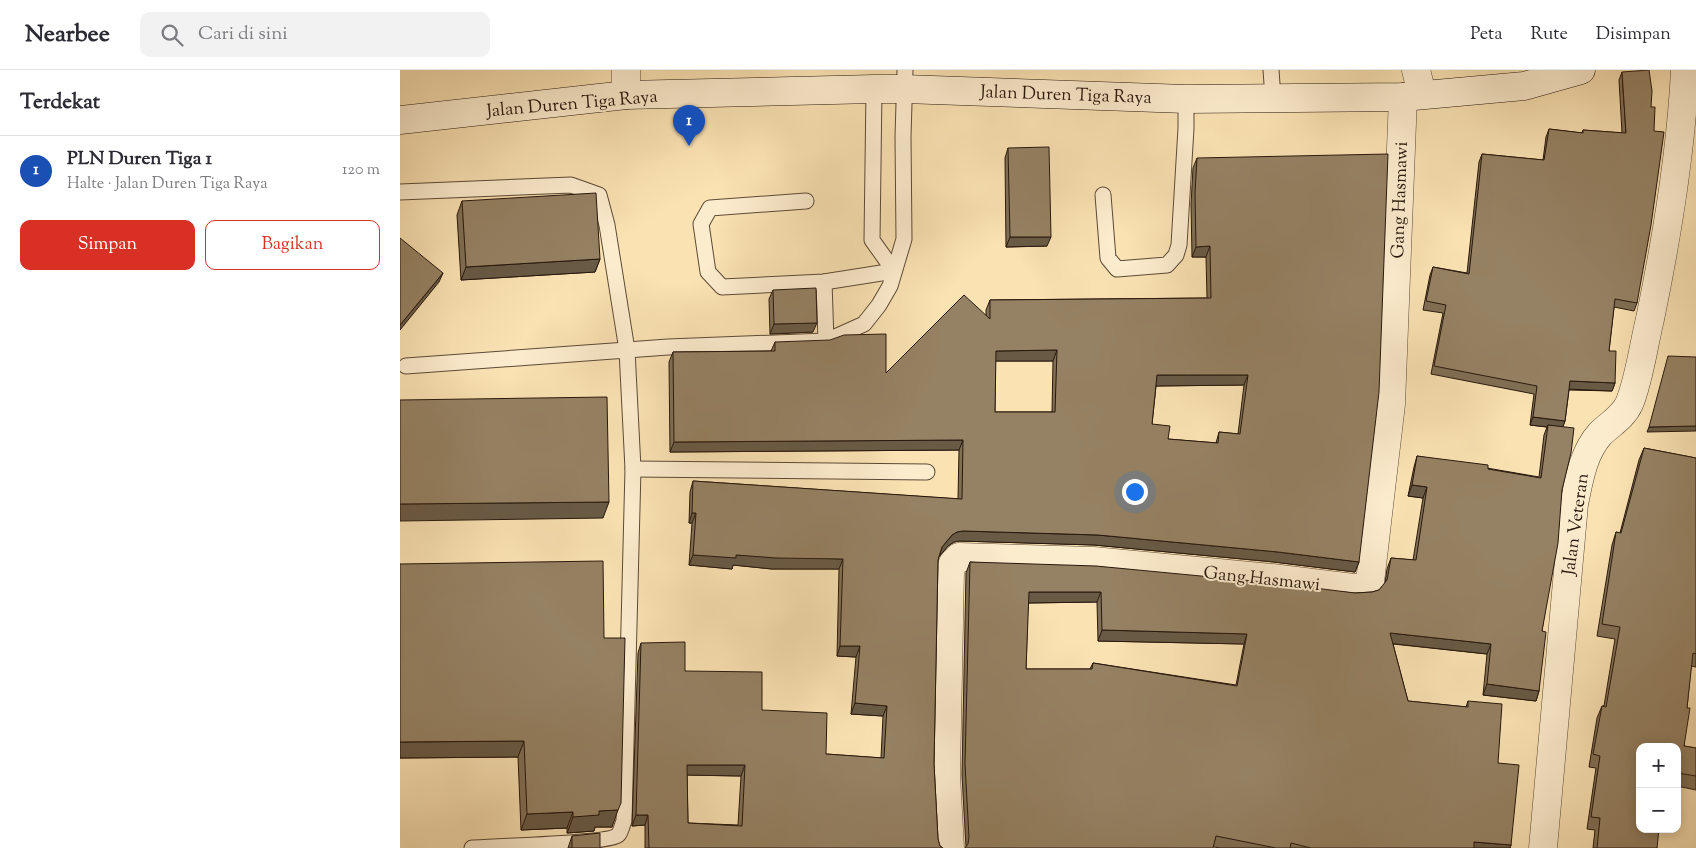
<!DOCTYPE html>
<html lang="id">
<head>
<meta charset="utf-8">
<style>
  body { margin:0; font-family:"Sorts Mill Goudy",serif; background:#f2f2f3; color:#2b2b33 }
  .controls { position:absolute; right:15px; bottom:15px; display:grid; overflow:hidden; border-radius:10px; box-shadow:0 2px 12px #0003 }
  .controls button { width:45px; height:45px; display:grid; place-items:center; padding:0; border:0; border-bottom:1px solid #e1e1e2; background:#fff; color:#2b2b33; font:25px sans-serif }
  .you { position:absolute; left:734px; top:421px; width:18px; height:18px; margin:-12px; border:4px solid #fff; border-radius:50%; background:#1a73e8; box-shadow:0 0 0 8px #1a73e833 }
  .badge { display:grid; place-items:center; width:32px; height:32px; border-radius:50%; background:#d93025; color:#fff; font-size:16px; font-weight:700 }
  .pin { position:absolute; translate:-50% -41px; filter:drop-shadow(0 1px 2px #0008) }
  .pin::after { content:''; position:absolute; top:26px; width:18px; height:15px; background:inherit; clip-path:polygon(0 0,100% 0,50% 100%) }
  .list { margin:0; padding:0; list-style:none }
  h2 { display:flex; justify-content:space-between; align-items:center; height:65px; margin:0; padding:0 20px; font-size:21px }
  h2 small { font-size:16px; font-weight:400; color:#7c7c81 }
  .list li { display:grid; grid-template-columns:32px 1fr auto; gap:15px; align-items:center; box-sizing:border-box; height:70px; padding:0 20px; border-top:1px solid #e1e1e2 }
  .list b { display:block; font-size:19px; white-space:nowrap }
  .list p { margin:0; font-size:16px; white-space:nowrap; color:#7c7c81 }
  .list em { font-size:16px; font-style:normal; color:#7c7c81 }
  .actions { display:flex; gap:10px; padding:15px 20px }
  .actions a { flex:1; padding:11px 0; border:1px solid #d93025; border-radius:10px; text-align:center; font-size:18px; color:#d93025 }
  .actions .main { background:#d93025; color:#fff }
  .icon { flex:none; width:28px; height:28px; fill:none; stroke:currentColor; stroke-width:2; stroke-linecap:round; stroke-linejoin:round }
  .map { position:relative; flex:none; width:1296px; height:778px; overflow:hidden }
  header { display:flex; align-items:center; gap:30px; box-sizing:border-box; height:70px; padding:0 25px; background:#fff; border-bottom:1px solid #e1e1e2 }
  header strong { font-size:24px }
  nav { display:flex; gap:28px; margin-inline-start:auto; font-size:18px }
  .search { width:350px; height:45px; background:#f2f2f3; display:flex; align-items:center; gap:12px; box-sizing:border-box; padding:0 18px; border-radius:10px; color:#7c7c81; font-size:19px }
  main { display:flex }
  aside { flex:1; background:#fff }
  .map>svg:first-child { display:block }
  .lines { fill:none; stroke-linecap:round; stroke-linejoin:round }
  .service-casing { stroke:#5c4a36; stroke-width:17 }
  .minor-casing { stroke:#5c4a36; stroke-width:29 }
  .secondary-casing { stroke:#28180d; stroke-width:29 }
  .service { stroke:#fcecce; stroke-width:15 }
  .minor { stroke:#fcecce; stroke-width:28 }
  .secondary { stroke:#fcecce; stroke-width:28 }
  .wall { fill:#806f55; stroke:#28180d; fill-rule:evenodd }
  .shaded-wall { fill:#685a45; stroke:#28180d }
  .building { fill:#958163; stroke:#28180d; fill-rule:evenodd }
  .labels { text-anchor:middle; stroke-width:4; stroke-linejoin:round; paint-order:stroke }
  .street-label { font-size:18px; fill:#28180d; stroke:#fcecce }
</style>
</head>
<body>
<header>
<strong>Nearbee</strong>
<div class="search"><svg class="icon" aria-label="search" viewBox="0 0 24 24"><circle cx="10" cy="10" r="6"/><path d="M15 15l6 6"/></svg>Cari di sini</div>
<nav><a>Peta</a><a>Rute</a><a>Disimpan</a></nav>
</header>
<main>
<aside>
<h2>Terdekat<small></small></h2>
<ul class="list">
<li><span class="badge" style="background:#1a4fb4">1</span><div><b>PLN Duren Tiga 1</b><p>Halte · Jalan Duren Tiga Raya</p></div><em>120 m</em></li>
</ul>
<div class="actions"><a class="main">Simpan</a><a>Bagikan</a></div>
</aside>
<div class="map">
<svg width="1296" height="778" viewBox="0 0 1296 778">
  <rect width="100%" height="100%" fill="#fae2b3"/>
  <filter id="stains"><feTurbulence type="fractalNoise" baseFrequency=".004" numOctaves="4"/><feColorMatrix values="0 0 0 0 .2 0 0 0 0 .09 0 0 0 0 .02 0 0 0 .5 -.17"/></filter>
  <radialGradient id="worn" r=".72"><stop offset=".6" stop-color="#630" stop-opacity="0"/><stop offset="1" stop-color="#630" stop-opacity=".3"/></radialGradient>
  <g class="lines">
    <defs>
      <g id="service">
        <path d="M871,0L873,28"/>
        <path d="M474,19L472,170L494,201"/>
        <path d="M0,122L171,115L199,125L207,155L227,280L268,277L426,271L464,254L479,235L490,216L504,169L503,67L505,0"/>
        <path d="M703,125L708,188L717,199L767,195L776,185L779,175L786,58V29"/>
        <path d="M406,131L310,138L301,154L308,202L322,217L424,212L494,201"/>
        <path d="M424,212L426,271"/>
        <path d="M6,296L227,280L233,399L224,751C222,755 221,762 218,765C210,773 91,777 72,778"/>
        <path d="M233,399L527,402"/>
      </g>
      <g id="minor">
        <path d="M226,0V25"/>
        <path d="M1016,0L1022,24"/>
        <path d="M550,778L546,705L550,501L553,493L559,487L693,491L872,508L953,518L967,517L970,512L991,334L1003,27"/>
        <path d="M1143,778L1174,434C1179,410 1183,383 1200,364C1210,354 1223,347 1229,334C1239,311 1244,273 1250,249C1267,167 1281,83 1285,0"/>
      </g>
      <path id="secondary" d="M0,50L226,25L474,19H504L786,29L1003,27L1124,16L1181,0"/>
    </defs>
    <use href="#service" class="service-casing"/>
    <use href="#minor" class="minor-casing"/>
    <use href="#secondary" class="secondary-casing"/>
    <use href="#service" class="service"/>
    <use href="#minor" class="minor"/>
    <use href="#secondary" class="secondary"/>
  </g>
  <g class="wall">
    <path d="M1222,2L1237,233L1234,241L1214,237L1209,281L1215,313L1212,321L1169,320L1165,351L1163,356L1162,420L1142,561L1139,621L1136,631L1083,625L1087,584L993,574L1008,631L1066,637L1068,631L1098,693L1111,775L1110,778H821L814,777H566L562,705L566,503L570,492L955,523L972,522L979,520L985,513L987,499L991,488L1013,490L1023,428L1008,426L1014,397L1017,386L1139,407L1144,365L1147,357L1130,355L1134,324L1031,304L1043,243L1023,240L1030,205L1033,197L1067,203L1079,92L1082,84L1143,90L1146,67L1149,59L1182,63L1183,60L1222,63L1219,10ZM697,532L698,571L844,574L836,615L693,593L690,599H626L628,533Z"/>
    <path d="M608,78L647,176L606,177L605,88Z"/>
    <path d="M797,88L959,492L955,502L874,492L694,475L559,471L554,472L548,476L539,486L538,490L534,694L538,769L540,776L543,778H245V755L232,756L238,583L241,573L285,601L362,640L426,684L481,688L483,646L451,644L456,587L437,586L439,499H372L333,495L332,499L289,495L292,453H289L290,422L293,411L558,429L559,380L270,382L269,292L273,282L371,281L375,272L486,303L586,246V240L590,230L807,228L806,187H792L791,134L793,98ZM595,291H653L652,342H595ZM844,315L838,364L819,362L816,373L768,369L752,354L756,316ZM287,705L341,706L338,755L288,753Z"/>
    <path d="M62,131L200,189L195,202L61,210L57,145Z"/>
    <path d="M373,220L413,262L370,264L369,229Z"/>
    <path d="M1244,378L1296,388V597L1291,596L1287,638L1284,676L1296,678V720L1277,716V677H1240L1257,778H1193L1195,760L1187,759L1196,698L1189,697L1197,648L1202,636H1204L1215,569L1197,566L1212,475L1216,462L1220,463L1239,390Z"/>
    <path d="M0,494L204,568L212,757H195L194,761L167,763V758L121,760L118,687L0,688Z"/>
    <path d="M172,766L200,778H168Z"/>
  </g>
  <g class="shaded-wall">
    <path d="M610,167H651L647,176L606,177Z"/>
    <path d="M810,176L806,187H792L796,177Z"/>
    <path d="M200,189L195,202L61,210L66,197Z"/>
    <path d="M43,203L39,212L0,260V255Z"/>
    <path d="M417,253L413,262L370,264L374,254Z"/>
    <path d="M657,280L653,291H592L596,281Z"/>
    <path d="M757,305H848L844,315L753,316Z"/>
    <path d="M1170,311L1215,313L1212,321L1167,319Z"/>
    <path d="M1133,347L1165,351L1162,359L1148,355L1147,357L1130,355Z"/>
    <path d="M1296,356V361L1247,362L1249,357Z"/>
    <path d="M563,370L559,380L270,382L274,372Z"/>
    <path d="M1012,415L1027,417L1023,428L1008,426Z"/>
    <path d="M209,432L203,448L0,451V434Z"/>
    <path d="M292,443H296L292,453H289Z"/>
    <path d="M563,461L698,465L878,482L959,492L955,502L874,492L694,475L559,471L554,472L548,476L539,487L542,477L552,465L557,462Z"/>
    <path d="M293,485H336L443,489L439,499H372L333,495L332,499L289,495Z"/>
    <path d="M629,522H701L697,532L625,533Z"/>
    <path d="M702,560L847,564L844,574L698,571Z"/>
    <path d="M990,563L1091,574L1087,584L987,573Z"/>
    <path d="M440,576H460L456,587L437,586Z"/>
    <path d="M1087,614L1139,621L1136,631L1083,625Z"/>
    <path d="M455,633L487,636L483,646L451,644Z"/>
    <path d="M124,671L118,687L0,688V672Z"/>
    <path d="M287,695H345L341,706L283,705Z"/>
    <path d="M218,740L212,757H195L194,761L167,763L173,747L199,741Z"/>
    <path d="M173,742L167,758L121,760L127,744Z"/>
    <path d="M236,745H248L245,755L232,756Z"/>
    <path d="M1074,772L1111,775L1110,778H1072Z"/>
  </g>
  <g class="building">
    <path d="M1249,0L1252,21L1251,37H1255L1254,61L1264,62L1251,155L1237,233L1215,229L1209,281H1216L1215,313L1170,311L1165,351L1133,347L1137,316L1034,296L1046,235L1026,231L1033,197L1069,204L1082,84L1144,90L1149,59L1183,63V60L1226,63L1222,2Z"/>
    <path d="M649,77L651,167H610L608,78Z"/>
    <path d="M988,84L979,322L959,492L878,482L698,465L563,461L557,462L552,465L542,477L538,490L534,694L538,769L540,776L543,778H249L248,745H236L241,573L285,572V601L362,602V640L427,643L426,684L484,688L487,636L455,633L460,576H440L443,489L376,488L336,485V488L293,485L296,443H292L293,411L562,429L563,370L274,372L273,282L375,281V272L430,270L444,265L486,264V303L564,225L590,249V230L811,228L810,176L796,177L795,123L797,88ZM657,280L655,342H595L596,281ZM757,305H848L840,364L819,362L818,373L768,369L770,356L752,354ZM287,695H345L342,756L288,753Z"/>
    <path d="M196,123L200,189L66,197L62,131Z"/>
    <path d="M0,168L43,203L0,255Z"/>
    <path d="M416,218L417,253L374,254L373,220Z"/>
    <path d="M1268,286L1296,287V356L1249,357Z"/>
    <path d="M207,327L209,432L0,434V330Z"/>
    <path d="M1148,355L1174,358L1171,383L1162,420L1158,473L1142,561L1146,562L1139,621L1087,614L1091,574L990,563L1008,631L1068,637V631L1102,634L1098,693L1119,695L1111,775L1074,772V778H911L891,773L890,778H876L816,766L813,778H565L568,774L569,767L565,694L570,492L696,496L874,513L955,523L972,522L979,520L987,510L991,488L1016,490L1027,417L1012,415L1017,386L1088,395V399L1141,408ZM629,522H701L702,560L847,564L837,616L693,593L692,599H626Z"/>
    <path d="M1244,378L1296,388V584L1293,583L1287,638H1290L1284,676L1296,678V706L1277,703V677H1240V759H1259L1257,778H1197L1200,748L1191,747L1200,686L1193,684L1202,636L1206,637L1220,557L1202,554L1216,462L1221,463Z"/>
    <path d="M203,491L204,568H225L221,733L218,740L199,741V745L173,747V742L127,744L124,671L0,672V494Z"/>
    <path d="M200,763V778H172V766Z"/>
  </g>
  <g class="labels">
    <g class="street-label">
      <text transform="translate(666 24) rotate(2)" y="6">Jalan Duren Tiga Raya</text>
      <text transform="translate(172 33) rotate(-5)" y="6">Jalan Duren Tiga Raya</text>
      <text transform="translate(999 130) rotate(-88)" y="6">Gang Hasmawi</text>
      <text transform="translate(1175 454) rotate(-82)" y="6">Jalan Veteran</text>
      <text transform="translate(862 508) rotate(6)" y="6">Gang Hasmawi</text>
    </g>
  </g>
  <rect width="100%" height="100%" filter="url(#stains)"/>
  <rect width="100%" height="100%" fill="url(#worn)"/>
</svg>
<div class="controls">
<button>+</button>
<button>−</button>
</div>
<div class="you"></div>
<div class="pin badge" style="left:289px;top:76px;background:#1a4fb4">1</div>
</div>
</main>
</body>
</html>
